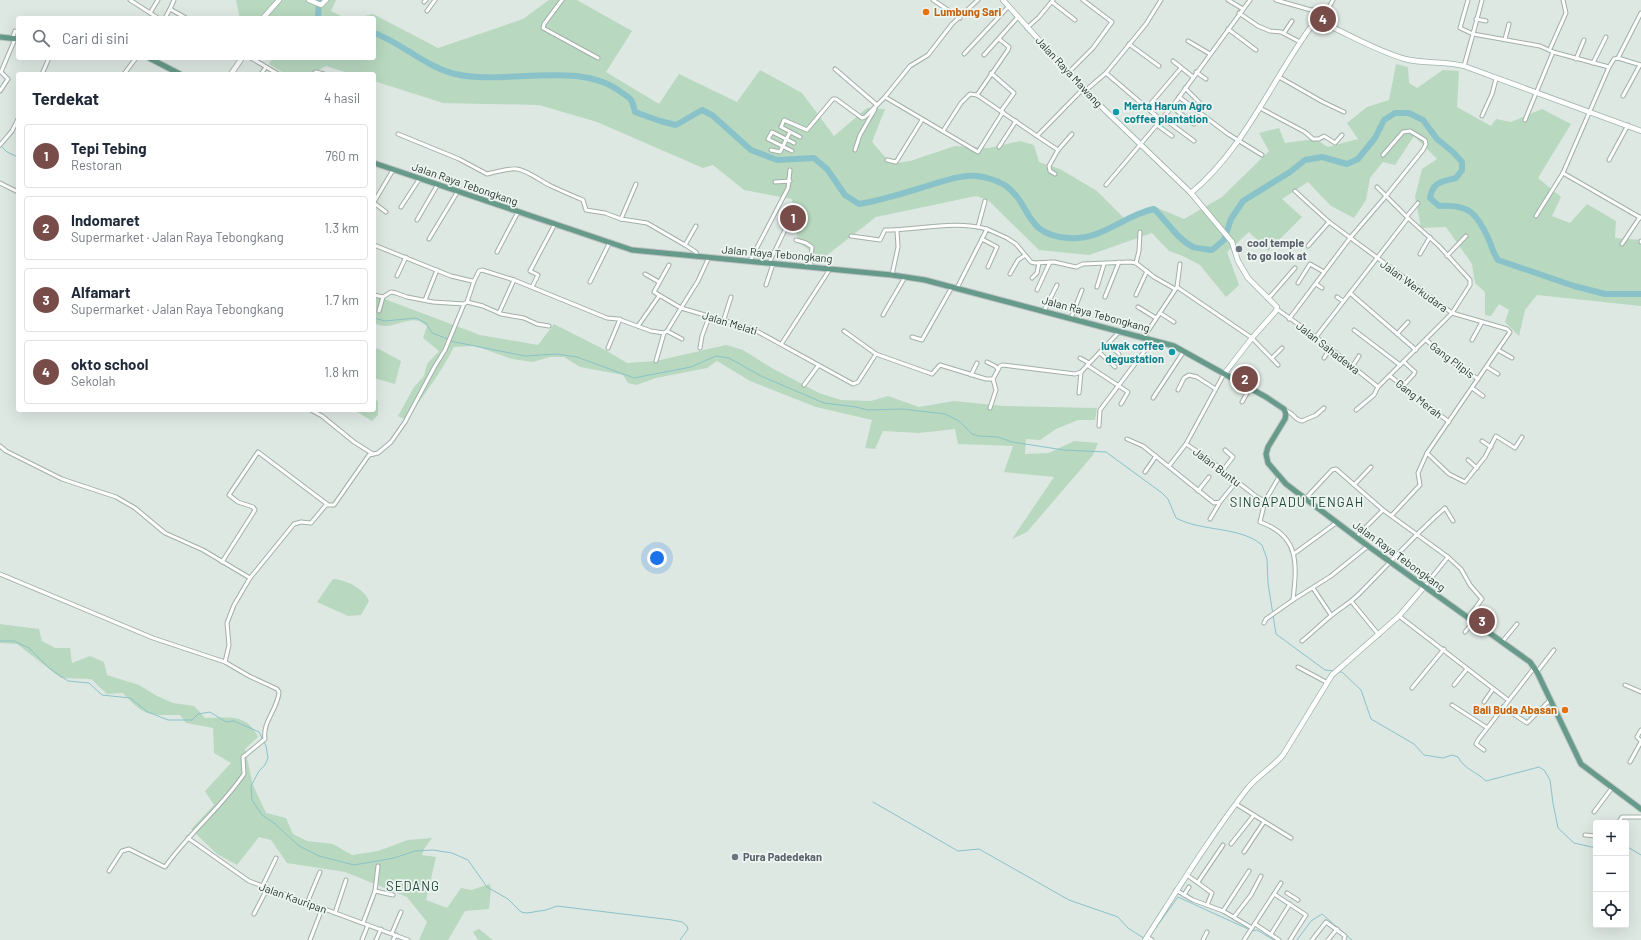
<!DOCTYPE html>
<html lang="id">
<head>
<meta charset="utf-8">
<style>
  body { margin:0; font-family:Barlow,sans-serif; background:#f6f6f7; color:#1f2937 }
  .controls { position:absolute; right:12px; bottom:12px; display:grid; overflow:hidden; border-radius:4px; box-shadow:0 4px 16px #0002 }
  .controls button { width:36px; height:36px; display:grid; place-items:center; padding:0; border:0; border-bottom:1px solid #e0e1e3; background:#fff; color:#1f2937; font:20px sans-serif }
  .you { position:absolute; left:657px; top:558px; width:14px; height:14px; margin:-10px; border:3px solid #fff; border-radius:50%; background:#1a73e8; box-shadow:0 0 0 6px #1a73e833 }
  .badge { display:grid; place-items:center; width:26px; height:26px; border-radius:50%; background:#784d49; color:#fff; font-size:13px; font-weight:700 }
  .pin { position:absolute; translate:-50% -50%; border:2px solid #fff; box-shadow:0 1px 4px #0006 }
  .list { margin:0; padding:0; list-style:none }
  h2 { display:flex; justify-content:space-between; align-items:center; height:52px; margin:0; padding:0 16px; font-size:17px }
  h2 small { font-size:13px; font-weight:400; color:#747a83 }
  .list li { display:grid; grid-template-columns:26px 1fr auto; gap:12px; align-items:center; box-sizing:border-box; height:64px; margin:0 8px 8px; padding:0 8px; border:1px solid #e0e1e3; border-radius:4px }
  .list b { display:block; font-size:15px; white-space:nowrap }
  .list p { margin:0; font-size:13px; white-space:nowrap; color:#747a83 }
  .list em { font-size:13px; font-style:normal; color:#747a83 }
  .icon { flex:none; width:22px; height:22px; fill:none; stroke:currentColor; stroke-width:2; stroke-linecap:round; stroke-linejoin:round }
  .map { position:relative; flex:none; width:1641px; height:940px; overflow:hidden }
  .search { position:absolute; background:#fff; box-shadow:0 4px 16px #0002; left:16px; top:16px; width:360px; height:44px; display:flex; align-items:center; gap:10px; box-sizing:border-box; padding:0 14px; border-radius:4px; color:#747a83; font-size:15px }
  .panel { position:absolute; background:#fff; box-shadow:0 4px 16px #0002; left:16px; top:72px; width:360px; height:340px; border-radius:4px }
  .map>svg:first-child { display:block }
  .green { fill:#b8d8bf }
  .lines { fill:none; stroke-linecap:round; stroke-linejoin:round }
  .stream { stroke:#8ac2c9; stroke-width:1 }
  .river { stroke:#8ac2c9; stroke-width:6 }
  .street-casing { stroke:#a2afa9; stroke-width:5 }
  .secondary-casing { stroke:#9eb3aa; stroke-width:6 }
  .primary-casing { stroke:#bcc3c1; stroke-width:7 }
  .street { stroke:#fff; stroke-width:3 }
  .secondary { stroke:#fff; stroke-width:4.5 }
  .primary { stroke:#669a8a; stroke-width:5 }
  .food-dot { fill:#e8710a; stroke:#eef5f1; stroke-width:1.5 }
  .culture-dot { fill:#0f9aa8; stroke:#eef5f1; stroke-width:1.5 }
  .worship-dot { fill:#6b7280; stroke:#eef5f1; stroke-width:1.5 }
  .labels { text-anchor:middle; stroke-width:3.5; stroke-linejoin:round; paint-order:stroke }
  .food-label { font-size:11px; font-weight:bold; fill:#c56008; stroke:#eef5f1; text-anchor:start }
  .street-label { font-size:11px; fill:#21362f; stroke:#eef5f1 }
  .culture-label { font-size:11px; font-weight:bold; fill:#0d838f; stroke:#eef5f1; text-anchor:start }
  .worship-label { font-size:11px; font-weight:bold; fill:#5b616d; stroke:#eef5f1; text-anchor:start }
  .quarter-label { font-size:13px; letter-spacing:1px; fill:#1f463a; stroke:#eef5f1 }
</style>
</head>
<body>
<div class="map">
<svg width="1641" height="940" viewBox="0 0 1641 940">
  <rect width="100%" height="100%" fill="#dee8e3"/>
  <g class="green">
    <path d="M236,0H336L331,11L345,18H240Z"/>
    <path d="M549,0H577L632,31L606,72L659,104L679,74L737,102L760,70L802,93L834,136L867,108L885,109L872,142L891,164L910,161L955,146L989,148L1020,141L1034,145L1039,162L1060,169L1097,191L1124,218L1153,206L1184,219L1222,197L1269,151L1259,133L1279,128L1285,143L1315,139L1328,147L1358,139L1347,123L1367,107L1389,100L1396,64L1408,67L1409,83L1417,88L1443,70L1459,71L1457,107L1491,126L1496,119L1511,122L1542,109L1571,124L1538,178L1561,197L1552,216L1570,223L1587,204L1616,221L1615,238L1641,240V306L1537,295L1525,310L1519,336L1505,322L1509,310L1499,304L1491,316L1485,315V292L1475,283L1472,264L1446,227L1421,228L1415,197L1422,169L1437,159L1414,136L1395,165L1383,162L1370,178L1366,200L1354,218L1331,206L1308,182L1282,199L1302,217L1268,251L1249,232L1227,252L1239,285L1226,297L1200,265L1183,256L1169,251L1152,233L1089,255L1039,250L988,200L976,196L876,217L822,259L798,242L792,199L744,190L713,165L703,168L597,122L539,105L443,103L374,81V74H351L326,66L311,74H285L269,64L272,58H374V18H356L373,14L438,48L523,19Z"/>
    <path d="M374,295L480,335L538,345L554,324L607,351L627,363L656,361L726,345L743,350L770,367L819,393L841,400L871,401L888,396L919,407L954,401L1004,406L1097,408L1095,420H1078L1056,429L1040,440L1026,439L1025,454L1049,453L1074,441L1098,443L1093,455L1027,532L1012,539L1054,477L1004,472L1013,446L958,444L955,429L919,433L883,431L875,449L865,448L872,420L816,407L750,381L717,361L707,368L656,378L636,385L628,383L623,375L580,367L564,357H550L533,362L512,359L475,346L454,347C441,373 423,396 406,420L398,416L414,387L424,376L427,364L439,351L423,338L427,326C425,325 421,322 419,321C404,317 391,332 374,323Z"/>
    <path d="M377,348L401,361L395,384L374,378V353Z"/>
    <path d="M374,396L378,402V415L372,421L354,410H374Z"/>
    <path d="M333,579C347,580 364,589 369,601L361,615L348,616L317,602Z"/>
    <path d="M0,624L39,629L42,641L55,648H70L72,663L90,656L104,662L107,675L139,685L157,696L173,703L194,706L205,718C228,718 247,713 258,737L245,749L253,785L266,813L286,818L293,834L307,841L333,844L352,855L378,851L408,840L432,838L424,849L422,855L436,857L426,900L447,908L461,888L471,890L490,884L491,889L489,909L465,911L448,940H419L427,922L407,897L345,872L287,863L271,840L259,837L237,865L217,854L191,829L214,805L205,791L231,763L214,753L213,728L186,723L180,715C148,715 145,717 123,693L107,694L91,679L61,678L17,644L0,643Z"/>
    <path d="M479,929L493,940H478L473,932Z"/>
  </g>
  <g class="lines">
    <g class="stream">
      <path d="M0,145L7,152L18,157"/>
      <path d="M374,318L385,321L416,318L426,323L432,333L448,339"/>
      <path d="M450,341L525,356L556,354L577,357L634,378L691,367L716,356L729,358L761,376L824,403L856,407L868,410L903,409L945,414L959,421L972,434L978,436L998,437L1012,442L1064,450L1106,452L1162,493L1168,499L1176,518C1202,532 1240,526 1262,545L1267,559L1268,583L1276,634L1325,670L1334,671"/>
      <path d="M0,641H14L29,648L49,668L68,681L89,683L102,695L130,698L148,712L168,720H192L198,714L210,712L226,722L234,721L259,732L266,746L268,758L265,765L259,771L251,786L252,800L262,815L274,823L299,846L319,856L354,865L394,858L415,851L433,850L452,853L468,860L487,887L508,899L521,912L527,913L546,910L557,906L672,920L682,922L687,926L688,929L680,940"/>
      <path d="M1339,672H1342L1361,690L1371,719L1414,744L1424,755L1443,758L1452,755L1458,757C1464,769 1477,772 1486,781L1539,767L1544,770L1550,780L1553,803L1558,828L1574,843L1596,848"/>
      <path d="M873,802L958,851L979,849L1069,900L1118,917L1128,928L1145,939"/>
      <path d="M1626,846L1641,855"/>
      <path d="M1251,931L1257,930L1274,940"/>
      <path d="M1152,933L1178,897L1248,929"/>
      <path d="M1297,940L1311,921L1322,914L1352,940"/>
    </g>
    <g class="river">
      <path d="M318,18L319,0"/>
      <path d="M374,33C402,43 426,67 455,74C506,86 580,59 622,93C625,95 629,97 631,100C633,103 634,108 635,112L660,121L676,125L702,110L712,115L751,150L777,160L814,158L827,169L845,195L859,204C882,200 904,193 927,186C942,182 961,174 977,176C986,177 999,181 1006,186C1032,205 1024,235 1068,238C1101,241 1124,215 1154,209C1167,221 1177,239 1193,247C1199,249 1207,249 1212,250L1224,240L1231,219L1243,201L1290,172L1305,160L1322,157L1347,164L1358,159L1375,138L1384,120L1395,113H1409L1423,120L1437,139L1453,152L1462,162V170L1456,178C1442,182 1433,181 1430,198L1439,206C1469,204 1477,213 1489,240C1492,247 1493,253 1498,260L1574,286L1605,294H1641"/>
    </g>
    <defs>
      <g id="street">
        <path d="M130,0L158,18"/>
        <path d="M562,0L544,24L543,28L598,58"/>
        <path d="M933,0L960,18"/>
        <path d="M1228,0L1243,9"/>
        <path d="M1276,0L1311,10L1315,13L1320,23"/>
        <path d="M1468,0L1460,28L1473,34L1482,0"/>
        <path d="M424,2L426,0"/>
        <path d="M1052,2L1075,20"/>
        <path d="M170,9L174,0"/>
        <path d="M1311,10L1328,9L1333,0"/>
        <path d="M427,11L435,0"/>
        <path d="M150,13L158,0"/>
        <path d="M1239,13L1258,26L1270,31L1281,32L1300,42"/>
        <path d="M165,18L170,9L186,18"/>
        <path d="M1476,19L1486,21"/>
        <path d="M1027,28L1039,17L1053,0"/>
        <path d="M1228,29L1256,50"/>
        <path d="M1284,33L1292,21"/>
        <path d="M12,39L15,31"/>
        <path d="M1505,39L1509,24"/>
        <path d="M1188,41L1210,54"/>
        <path d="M1129,44L1159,66"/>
        <path d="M1550,49L1566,13L1563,0"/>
        <path d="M964,54L1009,6"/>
        <path d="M984,55L1018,17"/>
        <path d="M251,58L278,74"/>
        <path d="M1618,58L1641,13"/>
        <path d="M1576,59L1584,40"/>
        <path d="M1173,61L1193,77"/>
        <path d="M1593,63L1606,37"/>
        <path d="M1464,66L1473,34L1540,46L1553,52L1609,67L1614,59L1618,58L1641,65"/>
        <path d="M835,69L877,105"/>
        <path d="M1069,72L1093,48L1112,22L1083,0"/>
        <path d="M1196,72L1206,79"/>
        <path d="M991,73L1014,93L1001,111"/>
        <path d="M1106,73L1161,120"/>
        <path d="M42,74L49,58"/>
        <path d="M124,74L136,58"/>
        <path d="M261,74L266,67"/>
        <path d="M313,74L316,72L324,74"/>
        <path d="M1279,77L1323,102L1344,112"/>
        <path d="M1185,88L1201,104"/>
        <path d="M0,91L8,79L1,72L15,39"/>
        <path d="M1085,91L1106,73L1146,24L1161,0"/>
        <path d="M977,95L1008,50L1009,47L999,39"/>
        <path d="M1623,96L1640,65"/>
        <path d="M885,97L978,152L1003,112"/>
        <path d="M1179,97L1228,134L1262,155"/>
        <path d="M1172,107L1194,124"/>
        <path d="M1147,108L1181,68"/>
        <path d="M1260,108L1305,132L1313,139H1319L1324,136L1335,143L1342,135"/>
        <path d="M1482,116L1492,94L1496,79"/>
        <path d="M1163,118L1194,141"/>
        <path d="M1525,120L1553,52"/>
        <path d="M1157,125L1172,136"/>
        <path d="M943,131L961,103L970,94L977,95L1037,136L1083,89"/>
        <path d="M398,134L459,159L487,174C495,172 509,168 517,169C527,170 542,182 551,186C562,191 573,196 583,200L586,210L605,213L621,219L647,223L685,245L696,252L698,257"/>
        <path d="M1037,136L1058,150"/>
        <path d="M800,137L781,127L784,120L807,130L833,99H836L862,118L865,117L885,97L910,66L928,55L952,24L978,0"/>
        <path d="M0,145L12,131L18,119"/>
        <path d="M999,147L1016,121"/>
        <path d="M771,150L780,152L790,132"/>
        <path d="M855,150L860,135L875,109"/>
        <path d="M792,151L768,139L772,132L794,143"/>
        <path d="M887,160L896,162L922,120"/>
        <path d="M1609,160L1628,125"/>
        <path d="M1563,173L1641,218"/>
        <path d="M1055,174L1050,171L1049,166L1058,150L1072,134"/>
        <path d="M775,182L790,181"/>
        <path d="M0,183L18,192"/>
        <path d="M1106,185L1172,107L1250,0"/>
        <path d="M1295,191L1329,222L1452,313L1470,285V280L1439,246L1408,218"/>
        <path d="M374,202L393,170"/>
        <path d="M374,203L386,212"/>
        <path d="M401,207L420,178"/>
        <path d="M1407,216L1418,203"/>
        <path d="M1536,216L1563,173L1609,67"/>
        <path d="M621,219L636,184"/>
        <path d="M417,220L438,184"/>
        <path d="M978,227L985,201"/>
        <path d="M851,236L880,240L885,230C918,230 954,220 987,229"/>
        <path d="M429,239L458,191"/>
        <path d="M982,239L997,247L988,267"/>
        <path d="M796,240L806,243L812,247L810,267"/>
        <path d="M1641,242V241"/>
        <path d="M1622,244L1640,217"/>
        <path d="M374,245L451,276L472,281H474L479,271L482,270L514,280L607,318L618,319L651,331L664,333L667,331L681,308L753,329L853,384L858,382L876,354L932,374L940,365L986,379H993L1000,366L1003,365L1075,374L1081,372L1120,331"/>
        <path d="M685,245L696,226"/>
        <path d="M1308,246L1329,222"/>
        <path d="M497,252L518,212"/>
        <path d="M1420,254L1430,237"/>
        <path d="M1447,256L1466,236"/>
        <path d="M750,261L788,188L790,170"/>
        <path d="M769,263L795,209"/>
        <path d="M1136,263L1139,251L1140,232"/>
        <path d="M669,265L654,292L681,308L698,281L709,257"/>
        <path d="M645,274L659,282"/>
        <path d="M1010,274L1018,260L1024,256"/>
        <path d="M892,275L898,247L897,230"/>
        <path d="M397,276L406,257"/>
        <path d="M1032,278L1037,273L1039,263"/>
        <path d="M590,282L610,242"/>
        <path d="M1298,283L1310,264L1324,272"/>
        <path d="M1316,284L1322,288"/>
        <path d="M766,285L773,264"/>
        <path d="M532,287L538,275L530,271L555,224"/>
        <path d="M1097,287L1104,264"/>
        <path d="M1177,287L1252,338L1278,365"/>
        <path d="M957,288L987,229L1007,238L1016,244L1031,262L1035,263L1054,262L1076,267L1083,264L1130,262L1136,263L1154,277L1175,289"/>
        <path d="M1037,290L1050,262"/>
        <path d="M1350,293L1416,350"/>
        <path d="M374,295L383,297L391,292L396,293L407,297L433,302L464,304"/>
        <path d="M1136,295L1147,271"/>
        <path d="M1105,297L1119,262"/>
        <path d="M1337,297L1343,301"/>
        <path d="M1268,299L1295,268"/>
        <path d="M425,300L437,270"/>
        <path d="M467,302L483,306L501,314L524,318L537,324L549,326"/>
        <path d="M1138,307L1156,318"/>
        <path d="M1277,309L1316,337L1378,387"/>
        <path d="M379,311L383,297"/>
        <path d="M1044,311L1057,285"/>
        <path d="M499,313L514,280"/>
        <path d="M1160,313L1174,322"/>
        <path d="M883,315L905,277"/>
        <path d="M1071,318L1082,290"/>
        <path d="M724,319L731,297"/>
        <path d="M1289,319L1350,238L1386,196L1423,150L1426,144L1425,140L1410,131L1403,132L1383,155"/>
        <path d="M638,326L659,296"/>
        <path d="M1354,330L1400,365"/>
        <path d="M667,331L682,339"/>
        <path d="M844,331L876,354"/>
        <path d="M1397,334L1408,322"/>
        <path d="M912,337L922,340L952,287"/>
        <path d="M1144,337L1177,287L1180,264"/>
        <path d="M1316,337L1408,218L1377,187"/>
        <path d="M1426,340L1450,360L1478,379"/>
        <path d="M1472,340L1482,322"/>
        <path d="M782,343L830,269"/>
        <path d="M1108,344L1119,354"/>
        <path d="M608,348L620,319"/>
        <path d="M700,348L702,336L709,317"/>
        <path d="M1498,350L1512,358"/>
        <path d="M1100,353L1115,367"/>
        <path d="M1080,358L1089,363"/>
        <path d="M1272,358L1282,348"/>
        <path d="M1324,358L1330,349"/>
        <path d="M656,361L664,333"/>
        <path d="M987,362L995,366L998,369"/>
        <path d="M1404,362L1415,372"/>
        <path d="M1087,365L1128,392L1121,404"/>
        <path d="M1352,367L1359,356"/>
        <path d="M1487,367L1498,374"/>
        <path d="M971,375L977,363"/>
        <path d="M1390,376L1449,422"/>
        <path d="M804,385L818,366"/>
        <path d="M1403,386L1414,374"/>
        <path d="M1472,388L1483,396"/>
        <path d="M1178,390L1184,378L1189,375L1197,377L1214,388"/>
        <path d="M1079,393L1081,372"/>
        <path d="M1153,398L1184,351"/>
        <path d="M1242,402L1250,388"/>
        <path d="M990,408L996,390L993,379"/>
        <path d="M311,410L322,416L354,442L373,454"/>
        <path d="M1356,410L1374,395L1378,387L1452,313L1507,329L1510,332L1427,453L1449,474L1465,482L1485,457L1496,436L1515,448L1522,437"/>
        <path d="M1285,411C1293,411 1294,420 1302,421L1316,415L1324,408"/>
        <path d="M1099,426L1100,410L1153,340"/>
        <path d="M1127,439L1143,446L1214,503L1220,502L1237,481"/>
        <path d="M1482,441L1491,447"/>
        <path d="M1186,444L1203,455L1257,497L1265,501"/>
        <path d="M0,446L6,451L62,479L116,497L135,508L165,533L203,550L250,578"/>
        <path d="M1468,460L1477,468"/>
        <path d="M1169,466L1186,444L1224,374"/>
        <path d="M1223,470L1233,457L1225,450"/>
        <path d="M1145,472L1156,456"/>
        <path d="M1354,485L1371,467"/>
        <path d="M1198,491L1209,477"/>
        <path d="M1305,499L1332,470L1336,469L1383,510L1448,557L1461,569L1470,585L1482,599L1468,618"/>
        <path d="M1265,501L1260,522C1300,536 1297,564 1293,600L1331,576L1368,546"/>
        <path d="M1265,501L1279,477"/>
        <path d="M1392,515L1420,485L1418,473L1427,453"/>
        <path d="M1210,519L1219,504"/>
        <path d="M1356,537L1383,510"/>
        <path d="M1295,553L1336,523"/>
        <path d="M222,562L255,510L253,507L238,502L229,495L258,452L327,504"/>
        <path d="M0,574L153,638L225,662"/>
        <path d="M1424,587L1448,557"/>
        <path d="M1313,588L1331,615"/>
        <path d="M1351,601L1379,635"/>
        <path d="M1399,616L1508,700"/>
        <path d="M1264,623L1266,619L1293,600"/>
        <path d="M1465,632L1473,622"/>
        <path d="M1302,641C1312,633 1322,623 1332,615C1342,607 1353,601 1361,592C1389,564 1415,534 1445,508L1453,521"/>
        <path d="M1502,642L1517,624"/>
        <path d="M1298,667L1326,682"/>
        <path d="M1537,672L1554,650"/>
        <path d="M1454,685L1467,669"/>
        <path d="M1625,685L1641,692"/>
        <path d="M1412,688L1444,649"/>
        <path d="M1484,702L1493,689"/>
        <path d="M1452,705L1486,727"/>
        <path d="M1503,707L1527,723L1550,700"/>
        <path d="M1641,730L1637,737L1641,741"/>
        <path d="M1484,750L1476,744L1478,740L1534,668"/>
        <path d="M1630,762L1641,742"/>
        <path d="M1236,804L1291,838"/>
        <path d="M1594,812L1612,788"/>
        <path d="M1618,823L1622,817H1641"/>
        <path d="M1585,835L1596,836"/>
        <path d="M188,838L249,881L408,940"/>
        <path d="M1231,844L1254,815"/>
        <path d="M1244,852L1264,822"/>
        <path d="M109,871L122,851L129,849L165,867C189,833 221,808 244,774L243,757L265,739C262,722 278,709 279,692L277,689L249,676L225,662L229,645L227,623L234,605L250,578L294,524L301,522L311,523L326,505H334L369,455L378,453L391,442L405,422L435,366L445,350L464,304L467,302L474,281"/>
        <path d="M1187,875L1212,893L1207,905"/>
        <path d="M1198,882L1223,845"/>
        <path d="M262,887L276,858"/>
        <path d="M1176,890L1193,900L1223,911L1252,928"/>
        <path d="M375,891L393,895"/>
        <path d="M1287,893L1298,900"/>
        <path d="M1274,894L1281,883"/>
        <path d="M1184,895L1189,887"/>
        <path d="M307,903L320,872"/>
        <path d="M1223,911L1249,871"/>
        <path d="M335,913L346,880"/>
        <path d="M254,914L267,889"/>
        <path d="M1234,917L1251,895L1261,876"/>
        <path d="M363,923L375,891L378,866"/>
        <path d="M1255,924L1279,940"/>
        <path d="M392,933L401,912"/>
        <path d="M1271,934L1290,904"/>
        <path d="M1147,937L1152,940"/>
        <path d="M310,940L322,909"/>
        <path d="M362,940L368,925"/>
        <path d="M376,940L381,929"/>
        <path d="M393,940L396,935"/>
        <path d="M1203,940L1207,932"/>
        <path d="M1244,940L1274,894L1306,915L1290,940"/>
        <path d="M1312,940L1326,922L1345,936L1344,940"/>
        <path d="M1328,940L1337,929"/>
      </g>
      <g id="secondary">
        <path d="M309,0L321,5L326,0"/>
        <path d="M1003,0L1083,89L1191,193L1232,242L1238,261L1248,278L1277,307L1276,311L1252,338L1224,374"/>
        <path d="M263,18L279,0"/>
        <path d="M231,74L242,58"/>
        <path d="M1191,193C1244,149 1271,82 1310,28L1320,23L1332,27C1355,38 1380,52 1405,59C1424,64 1445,61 1464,66L1641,131"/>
        <path d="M1145,940C1178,889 1210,837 1247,789C1257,776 1272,768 1283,755L1332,675L1399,616L1424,587"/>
      </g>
      <g id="primary">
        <path d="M0,37L18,39"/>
        <path d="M149,58L180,74"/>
        <path d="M374,163L632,250L892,275L925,280L1174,346L1266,397L1284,409L1286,414L1285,419L1268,447L1266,454L1268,463L1286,484L1368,546L1530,662L1537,672L1581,764L1641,809"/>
      </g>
    </defs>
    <use href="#street" class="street-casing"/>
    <use href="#secondary" class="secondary-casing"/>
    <use href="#primary" class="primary-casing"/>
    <use href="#street" class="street"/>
    <use href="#secondary" class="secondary"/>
    <use href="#primary" class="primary"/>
  </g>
  <g class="food-dot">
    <circle cx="926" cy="12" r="4"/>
    <circle cx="1565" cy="710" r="4"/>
  </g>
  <g class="culture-dot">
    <circle cx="1116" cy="112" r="4"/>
    <circle cx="1172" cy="352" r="4"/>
  </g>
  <g class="worship-dot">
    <circle cx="1239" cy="249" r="4"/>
    <circle cx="735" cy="857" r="4"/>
  </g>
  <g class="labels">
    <g class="food-label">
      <text x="934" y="16">Lumbung Sari</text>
      <text x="1557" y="714" text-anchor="end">Bali Buda Abasan</text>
    </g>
    <g class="street-label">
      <text transform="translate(1069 72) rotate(47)" y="4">Jalan Raya Mawang</text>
      <text transform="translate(465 184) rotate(19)" y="4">Jalan Raya Tebongkang</text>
      <text transform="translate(777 254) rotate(5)" y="4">Jalan Raya Tebongkang</text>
      <text transform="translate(1414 286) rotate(36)" y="4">Jalan Werkudara</text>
      <text transform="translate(1096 314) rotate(15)" y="4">Jalan Raya Tebongkang</text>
      <text transform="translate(730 323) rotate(17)" y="4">Jalan Melati</text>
      <text transform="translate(1328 348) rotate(38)" y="4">Jalan Sahadewa</text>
      <text transform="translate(1452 360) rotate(37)" y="4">Gang Plipis</text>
      <text transform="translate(1419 399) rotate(38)" y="4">Gang Merah</text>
      <text transform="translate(1217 467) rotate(37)" y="4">Jalan Buntu</text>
      <text transform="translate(1399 556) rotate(36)" y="4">Jalan Raya Tebongkang</text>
      <text transform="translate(293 898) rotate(20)" y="4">Jalan Kauripan</text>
    </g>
    <g class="culture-label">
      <text x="1124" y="110">Merta Harum Agro<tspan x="1124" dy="13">coffee plantation</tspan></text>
      <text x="1164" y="350" text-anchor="end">luwak coffee<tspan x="1164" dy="13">degustation</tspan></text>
    </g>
    <g class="worship-label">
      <text x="1247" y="247">cool temple<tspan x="1247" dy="13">to go look at</tspan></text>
      <text x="743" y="861">Pura Padedekan</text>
    </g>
    <g class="quarter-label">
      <text x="1297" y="507">SINGAPADU TENGAH</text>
      <text x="413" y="891">SEDANG</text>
    </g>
  </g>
</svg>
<div class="controls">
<button>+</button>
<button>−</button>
<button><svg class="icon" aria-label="locate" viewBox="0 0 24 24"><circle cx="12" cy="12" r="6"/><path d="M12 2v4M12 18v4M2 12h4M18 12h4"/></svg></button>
</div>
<div class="you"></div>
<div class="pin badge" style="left:793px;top:218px">1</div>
<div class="pin badge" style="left:1245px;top:379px">2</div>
<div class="pin badge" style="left:1482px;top:621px">3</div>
<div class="pin badge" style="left:1323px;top:19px">4</div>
<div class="search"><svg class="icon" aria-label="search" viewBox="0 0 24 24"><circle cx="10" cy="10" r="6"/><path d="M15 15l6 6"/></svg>Cari di sini</div>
<section class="panel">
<h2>Terdekat<small>4 hasil</small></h2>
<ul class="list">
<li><span class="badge">1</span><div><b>Tepi Tebing</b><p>Restoran</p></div><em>760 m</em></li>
<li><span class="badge">2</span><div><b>Indomaret</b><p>Supermarket · Jalan Raya Tebongkang</p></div><em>1.3 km</em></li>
<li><span class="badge">3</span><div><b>Alfamart</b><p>Supermarket · Jalan Raya Tebongkang</p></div><em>1.7 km</em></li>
<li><span class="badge">4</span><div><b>okto school</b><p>Sekolah</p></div><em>1.8 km</em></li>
</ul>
</section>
</div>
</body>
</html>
